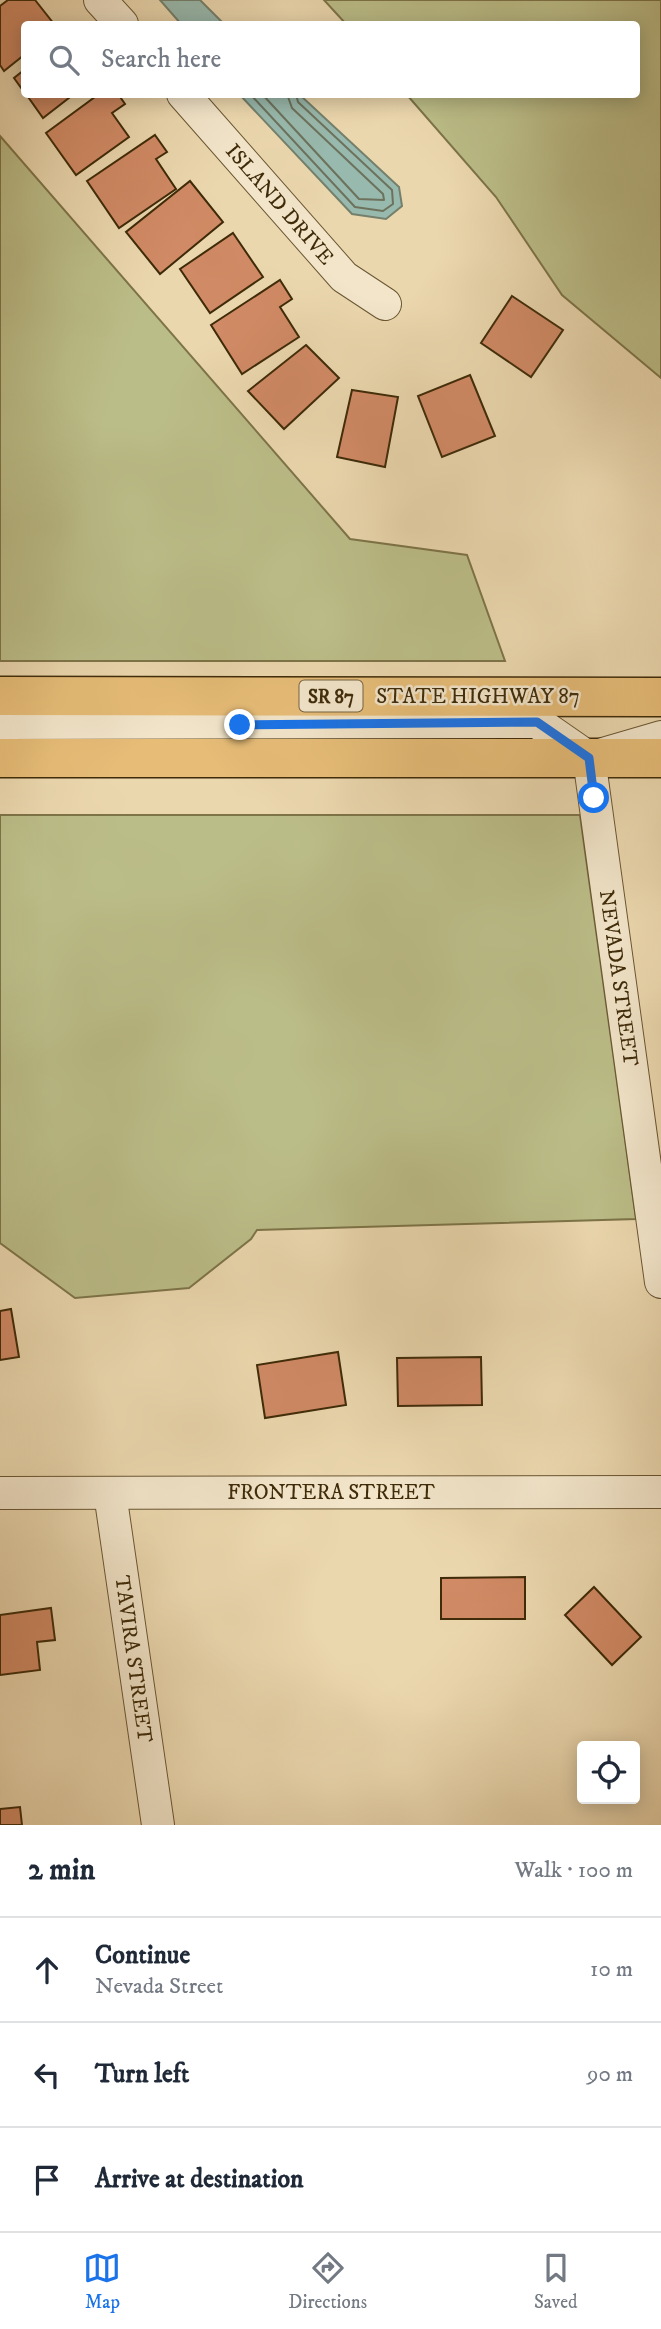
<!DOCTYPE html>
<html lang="en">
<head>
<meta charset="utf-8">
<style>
  body { margin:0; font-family:"IM FELL DW Pica",serif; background:#f2f2f3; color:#1f2937 }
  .controls { position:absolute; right:21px; bottom:21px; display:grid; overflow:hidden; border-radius:7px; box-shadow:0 4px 18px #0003 }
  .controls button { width:63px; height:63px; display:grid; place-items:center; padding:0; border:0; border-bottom:2px solid #e0e1e3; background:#fff; color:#1f2937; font:35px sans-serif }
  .stop { position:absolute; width:21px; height:21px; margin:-16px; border:5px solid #1a73e8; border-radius:50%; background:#fff }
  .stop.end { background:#1a73e8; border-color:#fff; box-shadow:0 2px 7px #0008 }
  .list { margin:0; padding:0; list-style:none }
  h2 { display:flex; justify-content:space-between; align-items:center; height:91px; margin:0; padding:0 28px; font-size:30px }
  h2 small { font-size:23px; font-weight:400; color:#747a83 }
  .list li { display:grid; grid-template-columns:46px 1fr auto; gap:21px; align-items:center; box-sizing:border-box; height:105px; padding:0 28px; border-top:2px solid #e0e1e3 }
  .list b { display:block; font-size:26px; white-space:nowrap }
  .list p { margin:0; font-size:23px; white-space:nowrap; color:#747a83 }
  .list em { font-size:23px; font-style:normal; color:#747a83 }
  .icon { flex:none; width:38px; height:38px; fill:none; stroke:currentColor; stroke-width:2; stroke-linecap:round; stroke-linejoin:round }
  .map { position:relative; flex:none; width:661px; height:1825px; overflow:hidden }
  .search { position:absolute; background:#fff; box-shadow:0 4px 18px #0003; left:21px; right:21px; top:21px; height:77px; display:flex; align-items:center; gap:18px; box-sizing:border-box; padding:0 24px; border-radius:7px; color:#747a83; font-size:26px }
  .sheet { height:406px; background:#fff }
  nav { display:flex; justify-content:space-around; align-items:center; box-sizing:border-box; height:98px; border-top:2px solid #e0e1e3; background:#fff; font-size:19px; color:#747a83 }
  nav a { display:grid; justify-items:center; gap:4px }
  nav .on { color:#1a73e8 }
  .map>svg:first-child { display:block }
  .green { fill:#bbbd88; stroke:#7d7448; stroke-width:2 }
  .water { fill:#98b9ae; stroke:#74806c; stroke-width:2 }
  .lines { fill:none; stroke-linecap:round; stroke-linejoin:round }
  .shore { stroke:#6c725c; stroke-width:2 }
  .building { fill:#d08a65; stroke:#3f2b09; stroke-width:2 }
  .street-casing { stroke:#6a5632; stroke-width:34 }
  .highway-casing { stroke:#3f2b09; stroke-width:41 }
  .street { stroke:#f2e5ca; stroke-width:32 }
  .highway { stroke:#e6bc77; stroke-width:38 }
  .route { stroke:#1a73e8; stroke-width:9 }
  .labels { text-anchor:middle; stroke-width:5; stroke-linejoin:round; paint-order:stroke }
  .shield { fill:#f2e5ca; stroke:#756343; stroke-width:2 }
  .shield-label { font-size:19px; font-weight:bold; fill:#3f2b09 }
  .street-label { font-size:21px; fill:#3f2b09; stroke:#f2e5ca }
</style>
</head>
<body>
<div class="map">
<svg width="661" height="1825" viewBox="0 0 661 1825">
  <rect width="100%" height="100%" fill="#ebd7ae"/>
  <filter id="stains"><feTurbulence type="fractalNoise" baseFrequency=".00286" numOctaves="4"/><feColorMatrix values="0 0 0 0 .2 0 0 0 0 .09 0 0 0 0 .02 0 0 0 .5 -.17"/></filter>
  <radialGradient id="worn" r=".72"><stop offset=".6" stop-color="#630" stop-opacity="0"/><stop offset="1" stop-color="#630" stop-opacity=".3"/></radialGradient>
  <g class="green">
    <path d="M324,0H661V378L562,295L496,197L407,95L636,94V24H346Z"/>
    <path d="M0,136L350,539L467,555L505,661H0Z"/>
    <path d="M0,815H580L636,1219L257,1230L251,1239L189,1288L75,1298L0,1243Z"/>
  </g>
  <g class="water">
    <path d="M160,0H200L224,24H181Z"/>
    <path d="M240,95H300L399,187L402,206L386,219L352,214Z"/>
  </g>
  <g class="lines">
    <g class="shore">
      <path d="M250,94L355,207L383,211L393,204L392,190L298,102L296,94"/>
      <path d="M262,94L359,199L384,200L383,194L292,108L287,94"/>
    </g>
  </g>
  <g class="building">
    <path d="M8,0H35L54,24H24V55L4,71L0,65V6Z"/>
    <path d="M24,70V92L14,78Z"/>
    <path d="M26,94H74L43,118Z"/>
    <path d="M99,94H118L125,104L112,113L129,137L76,175L46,133Z"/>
    <path d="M155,135L167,152L156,159L176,189L119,228L87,181Z"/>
    <path d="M190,181L223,222L160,274L126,232Z"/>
    <path d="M233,233L263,277L210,313L180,269Z"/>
    <path d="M280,280L292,299L280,307L299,337L242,374L211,325Z"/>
    <path d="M512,296L563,330L531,377L481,343Z"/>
    <path d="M306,345L339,378L284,429L248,391Z"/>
    <path d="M470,375L495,436L442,457L418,396Z"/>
    <path d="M352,390L398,397L385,467L337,457Z"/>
    <path d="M11,1309L19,1357L0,1360V1311Z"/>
    <path d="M338,1352L346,1405L265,1418L257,1365Z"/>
    <path d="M481,1357L482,1405L398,1406L397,1358Z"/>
    <path d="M525,1577V1619H441V1578Z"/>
    <path d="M594,1587L641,1637L612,1665L565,1615Z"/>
    <path d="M51,1608L55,1640L37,1642L40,1670L0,1675V1615Z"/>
    <path d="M20,1807L22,1825H0V1809Z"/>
  </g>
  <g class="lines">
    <defs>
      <g id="street">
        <path d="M100,0L122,24"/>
        <path d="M183,94L344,277L385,304"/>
        <path d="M0,723L537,722L589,758L661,737"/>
        <path d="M589,758L661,1282"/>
        <path d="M0,1493L661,1492"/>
        <path d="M110,1493L158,1825"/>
      </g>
      <g id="highway">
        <path d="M0,696L661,697"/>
        <path d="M0,758H661"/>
      </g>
    </defs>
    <use href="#street" class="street-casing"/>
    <use href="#highway" class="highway-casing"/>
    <use href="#street" class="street"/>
    <use href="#highway" class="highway"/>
  </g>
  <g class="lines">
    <path class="route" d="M240,725L537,722L589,758L594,798"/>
  </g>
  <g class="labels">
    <rect class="shield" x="299.5" y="680.5" width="63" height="31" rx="5"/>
    <g class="shield-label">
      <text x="331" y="703">SR 87</text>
    </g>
    <g class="street-label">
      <text transform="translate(280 204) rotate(49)" y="7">ISLAND DRIVE</text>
      <text x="478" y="703">STATE HIGHWAY 87</text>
      <text transform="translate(619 978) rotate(82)" y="7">NEVADA STREET</text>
      <text x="331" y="1499">FRONTERA STREET</text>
      <text transform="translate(134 1659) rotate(82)" y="7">TAVIRA STREET</text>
    </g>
  </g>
  <rect width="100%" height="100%" filter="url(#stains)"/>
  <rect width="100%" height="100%" fill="url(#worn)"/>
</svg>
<div class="controls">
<button><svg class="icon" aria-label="locate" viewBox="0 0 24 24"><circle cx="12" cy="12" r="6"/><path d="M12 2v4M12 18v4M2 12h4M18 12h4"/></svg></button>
</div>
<div class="stop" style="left:594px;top:798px"></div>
<div class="stop end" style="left:240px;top:725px"></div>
<div class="search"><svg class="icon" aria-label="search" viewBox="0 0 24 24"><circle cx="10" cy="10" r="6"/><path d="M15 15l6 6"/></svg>Search here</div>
</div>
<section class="sheet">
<h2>2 min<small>Walk · 100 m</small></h2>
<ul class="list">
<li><svg class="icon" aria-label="ahead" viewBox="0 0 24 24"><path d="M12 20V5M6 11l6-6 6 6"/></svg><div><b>Continue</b><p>Nevada Street</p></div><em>10 m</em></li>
<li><svg class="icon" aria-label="left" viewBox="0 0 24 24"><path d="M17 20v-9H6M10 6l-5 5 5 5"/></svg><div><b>Turn left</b></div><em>90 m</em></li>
<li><svg class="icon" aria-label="arrive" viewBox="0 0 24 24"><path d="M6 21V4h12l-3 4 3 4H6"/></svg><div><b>Arrive at destination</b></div></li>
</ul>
</section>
<nav>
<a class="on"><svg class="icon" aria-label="map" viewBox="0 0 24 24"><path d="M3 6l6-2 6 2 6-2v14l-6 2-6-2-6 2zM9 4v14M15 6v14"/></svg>Map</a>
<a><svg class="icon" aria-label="directions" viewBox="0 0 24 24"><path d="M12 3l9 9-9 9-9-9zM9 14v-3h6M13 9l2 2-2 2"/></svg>Directions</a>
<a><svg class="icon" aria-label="saved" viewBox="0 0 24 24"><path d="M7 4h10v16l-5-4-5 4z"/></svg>Saved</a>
</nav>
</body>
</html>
